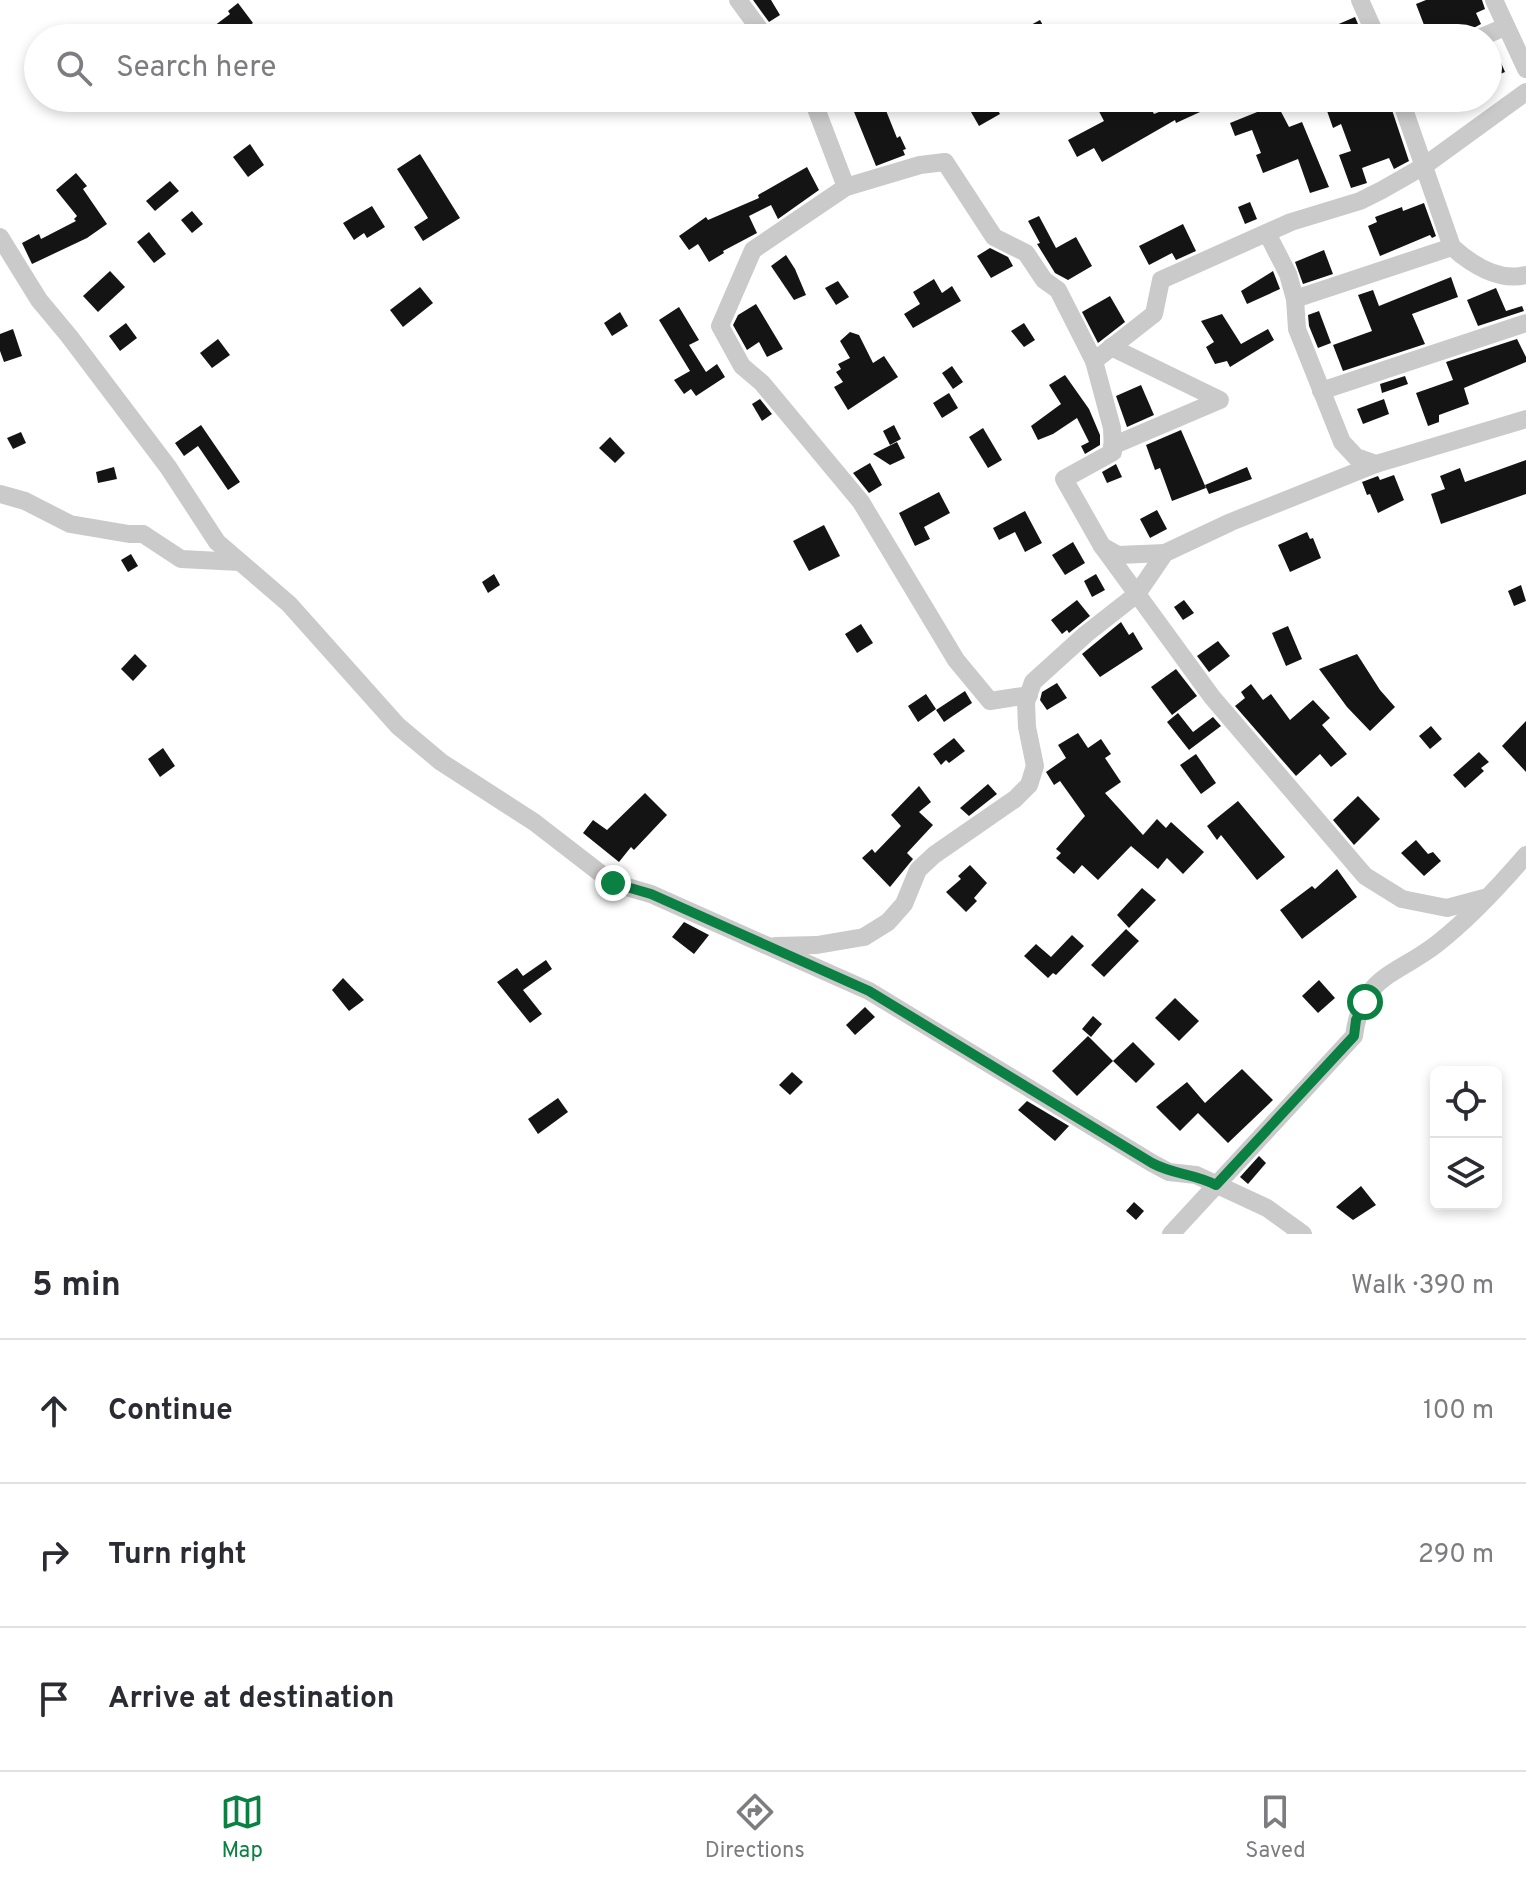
<!DOCTYPE html>
<html lang="en">
<head>
<meta charset="utf-8">
<style>
  body { margin:0; font-family:Overpass,sans-serif; background:#f7f7f7; color:#2b2b33 }
  .controls { position:absolute; right:24px; bottom:24px; display:grid; overflow:hidden; border-radius:12px; box-shadow:0 4px 12px #0003 }
  .controls button { width:72px; height:72px; display:grid; place-items:center; padding:0; border:0; border-bottom:2px solid #e1e1e2; background:#fff; color:#2b2b33; font:40px sans-serif }
  .stop { position:absolute; width:24px; height:24px; margin:-18px; border:6px solid #0b8043; border-radius:50%; background:#fff }
  .stop.end { background:#0b8043; border-color:#fff; box-shadow:0 2px 8px #0008 }
  .list { margin:0; padding:0; list-style:none }
  h2 { display:flex; justify-content:space-between; align-items:center; height:104px; margin:0; padding:0 32px; font-size:34px }
  h2 small { font-size:26px; font-weight:400; color:#7c7c81 }
  .list li { display:grid; grid-template-columns:52px 1fr auto; gap:24px; align-items:center; box-sizing:border-box; height:144px; padding:0 32px; border-top:2px solid #e1e1e2 }
  .list b { display:block; font-size:30px; white-space:nowrap }
  .list em { font-size:26px; font-style:normal; color:#7c7c81 }
  .icon { flex:none; width:44px; height:44px; fill:none; stroke:currentColor; stroke-width:2; stroke-linecap:round; stroke-linejoin:round }
  .map { position:relative; flex:none; width:1526px; height:1234px; overflow:hidden }
  .search { position:absolute; background:#fff; box-shadow:0 4px 12px #0003; left:24px; right:24px; top:24px; height:88px; display:flex; align-items:center; gap:20px; box-sizing:border-box; padding:0 28px; border-radius:44px; color:#7c7c81; font-size:30px }
  .sheet { height:536px; background:#fff }
  nav { display:flex; justify-content:space-around; align-items:center; box-sizing:border-box; height:112px; border-top:2px solid #e1e1e2; background:#fff; font-size:22px; color:#7c7c81 }
  nav a { display:grid; justify-items:center; gap:4px }
  nav .on { color:#0b8043 }
  .map>svg:first-child { display:block }
  .building { fill:#141414 }
  .lines { fill:none; stroke-linecap:round; stroke-linejoin:round }
  .minor { stroke:#cacaca; stroke-width:18 }
  .route { stroke:#0b8043; stroke-width:10 }
</style>
</head>
<body>
<div class="map">
<svg width="1526" height="1234" viewBox="0 0 1526 1234">
  <rect width="100%" height="100%" fill="#fff"/>
  <g class="building">
    <path d="M753,0H771L780,15L769,22Z"/>
    <path d="M1426,0H1482L1485,9L1476,13L1481,24L1455,38H1429L1416,4Z"/>
    <path d="M238,3L253,23L233,38H198L230,14L228,11Z"/>
    <path d="M1355,17L1364,38H1306Z"/>
    <path d="M1040,20L1050,38H1007Z"/>
    <path d="M1498,56L1505,72L1488,79V60Z"/>
    <path d="M861,98H881L897,138L900,136L906,149L903,150L905,155L876,166L850,102Z"/>
    <path d="M963,98H991L1000,114L979,126Z"/>
    <path d="M1092,98H1145L1154,114L1193,98L1200,112L1176,123L1175,120L1102,162L1094,148L1077,157L1068,140L1104,121Z"/>
    <path d="M1352,98L1358,108L1388,98L1409,161L1394,169L1389,158L1362,168L1367,183L1351,188L1339,155L1351,151L1341,124L1333,128L1326,108Z"/>
    <path d="M1413,98H1448V99L1417,111Z"/>
    <path d="M1449,98H1488L1455,112Z"/>
    <path d="M1277,104L1289,127L1302,122L1329,187L1310,193L1298,159L1263,173L1256,155L1261,153L1252,130L1235,136L1230,123Z"/>
    <path d="M250,144L264,165L248,177L233,157Z"/>
    <path d="M420,154L460,218L423,241L414,227L428,218L397,169Z"/>
    <path d="M807,167L819,190L778,219L771,205L749,216L757,233L723,251L724,253L709,262L698,244L689,250L679,236L706,217L708,220L759,198L758,195Z"/>
    <path d="M76,173L87,186L83,189L107,224L87,238L32,264L22,243L39,234L41,239L76,221L74,219L77,216L56,190Z"/>
    <path d="M170,181L179,191L155,211L146,201Z"/>
    <path d="M1250,202L1257,219L1245,224L1238,207Z"/>
    <path d="M1424,203L1436,236L1432,238L1430,235L1380,256L1368,226L1377,222L1375,217L1402,207L1403,211Z"/>
    <path d="M372,206L385,227L367,238L364,233L354,240L343,223Z"/>
    <path d="M192,211L203,224L192,233L181,220Z"/>
    <path d="M1039,216L1056,248L1076,237L1092,266L1068,280L1055,273L1037,244L1040,243L1028,221Z"/>
    <path d="M1183,224L1196,251L1176,260L1172,253L1149,265L1139,246Z"/>
    <path d="M149,232L166,254L154,263L137,242Z"/>
    <path d="M990,248L1008,257L1013,266L991,278L977,256Z"/>
    <path d="M1324,250L1333,274L1303,284L1295,262Z"/>
    <path d="M786,255L795,269L806,295L794,300L771,266Z"/>
    <path d="M110,271L125,287L98,312L83,296Z"/>
    <path d="M1273,271L1280,289L1247,304L1241,291Z"/>
    <path d="M1451,277L1458,297L1412,314L1425,344L1343,371L1333,345L1372,331L1358,295L1373,290L1379,306Z"/>
    <path d="M934,279L942,293L952,286L961,301L913,328L904,314L920,304L913,292Z"/>
    <path d="M838,281L849,297L836,305L825,288Z"/>
    <path d="M420,287L433,303L403,327L390,310Z"/>
    <path d="M1496,288L1506,311L1522,306L1524,311L1478,326L1467,300Z"/>
    <path d="M1110,296L1125,322L1098,343L1082,312Z"/>
    <path d="M756,304L783,349L767,357L759,342L747,350L733,325L738,315Z"/>
    <path d="M679,307L699,340L689,345L706,372L717,364L725,377L696,396L691,389L684,394L674,380L690,371L659,320Z"/>
    <path d="M1319,311L1331,343L1318,348L1309,326L1308,315Z"/>
    <path d="M620,312L628,326L612,336L604,323Z"/>
    <path d="M1222,314L1241,344L1268,329L1274,340L1230,367L1227,361L1215,364L1206,347L1214,342L1201,321Z"/>
    <path d="M126,323L137,338L120,351L109,336Z"/>
    <path d="M1024,323L1035,340L1024,347L1011,331Z"/>
    <path d="M13,329L22,356L4,362L0,351V334Z"/>
    <path d="M850,332L859,335L873,363L884,356L898,377L848,410L834,387L843,382L836,372L841,369L838,364L850,358L840,341Z"/>
    <path d="M218,339L230,355L212,368L200,353Z"/>
    <path d="M1517,339L1526,357V362L1464,388L1469,404L1439,415V422L1428,426L1416,393L1453,380L1446,362Z"/>
    <path d="M952,366L963,382L953,389L942,373Z"/>
    <path d="M1065,375L1089,409L1100,435V445L1085,454L1081,446L1089,442L1077,418L1053,434L1038,440L1031,426L1061,404L1049,385Z"/>
    <path d="M1405,376L1408,384L1382,393L1380,384Z"/>
    <path d="M1141,385L1154,415L1127,427L1116,396Z"/>
    <path d="M949,393L958,408L942,418L933,403Z"/>
    <path d="M760,399L772,414L762,421L752,404Z"/>
    <path d="M1384,399L1389,414L1363,424L1357,409Z"/>
    <path d="M201,425L240,482L228,490L198,446L184,456L175,443Z"/>
    <path d="M894,425L901,439L890,445L883,431Z"/>
    <path d="M983,428L1002,460L988,468L969,437Z"/>
    <path d="M1181,430L1206,488L1172,501L1160,468L1155,470L1146,445Z"/>
    <path d="M21,432L26,443L13,449L7,438Z"/>
    <path d="M610,437L625,453L615,463L599,448Z"/>
    <path d="M897,442L905,458L890,465L873,454Z"/>
    <path d="M1526,460V494L1441,524L1431,494L1445,489L1440,476L1460,468L1465,482Z"/>
    <path d="M870,463L882,485L869,493L853,473Z"/>
    <path d="M1116,464L1122,477L1107,483L1102,472Z"/>
    <path d="M114,467L117,479L98,483L96,472Z"/>
    <path d="M1247,467L1252,479L1209,494L1205,485Z"/>
    <path d="M1394,475L1404,500L1378,513L1370,494L1367,495L1362,482L1378,476L1380,480Z"/>
    <path d="M939,492L950,513L924,527L930,539L915,546L899,513Z"/>
    <path d="M1157,510L1167,529L1150,538L1140,519Z"/>
    <path d="M1025,511L1042,543L1025,552L1015,532L999,540L993,528Z"/>
    <path d="M824,525L840,556L809,571L793,541Z"/>
    <path d="M1307,532L1310,539L1313,538L1321,558L1290,572L1278,545Z"/>
    <path d="M1073,542L1085,563L1065,575L1052,555Z"/>
    <path d="M131,554L138,566L128,572L121,560Z"/>
    <path d="M494,574L500,585L488,593L482,582Z"/>
    <path d="M1096,574L1105,590L1092,597L1084,581Z"/>
    <path d="M1521,585L1526,601L1514,606L1508,591Z"/>
    <path d="M1077,600L1090,616L1069,633L1067,630L1062,634L1051,620Z"/>
    <path d="M1184,600L1194,613L1183,620L1174,607Z"/>
    <path d="M1121,622L1129,635L1133,632L1143,649L1100,677L1082,654Z"/>
    <path d="M861,624L873,643L857,653L845,634Z"/>
    <path d="M1288,626L1302,659L1286,666L1272,633Z"/>
    <path d="M1218,641L1230,656L1209,672L1197,656Z"/>
    <path d="M135,654L147,666L133,681L121,669Z"/>
    <path d="M1357,654L1380,690L1395,707L1370,731L1347,707L1319,669Z"/>
    <path d="M1176,669L1197,696L1172,715L1151,687Z"/>
    <path d="M1057,683L1067,698L1047,710L1040,700L1042,692Z"/>
    <path d="M1251,684L1263,700L1271,694L1290,720L1313,700L1330,718L1322,725L1347,754L1331,767L1320,754L1296,776L1235,706L1245,698L1241,692Z"/>
    <path d="M965,691L972,703L944,722L936,710Z"/>
    <path d="M926,694L936,709L918,722L908,706Z"/>
    <path d="M1178,713L1193,732L1213,717L1221,726L1189,750L1167,722Z"/>
    <path d="M1526,721V772L1502,746Z"/>
    <path d="M1431,726L1442,739L1430,749L1419,736Z"/>
    <path d="M1078,733L1088,748L1101,739L1111,754L1105,758L1121,782L1105,793L1143,835L1157,819L1166,828L1171,822L1204,852L1183,874L1167,858L1158,869L1131,846L1098,880L1082,865L1074,874L1056,858L1061,853L1056,849L1085,816L1060,781L1054,785L1046,772L1066,758L1058,745Z"/>
    <path d="M954,738L965,751L949,763L946,760L941,765L933,754Z"/>
    <path d="M163,748L175,766L160,777L148,759Z"/>
    <path d="M1479,752L1489,762L1481,768L1484,771L1465,788L1453,775Z"/>
    <path d="M1196,754L1216,783L1201,794L1180,765Z"/>
    <path d="M988,784L997,794L969,816L960,808Z"/>
    <path d="M919,786L931,802L919,812L933,825L907,853L913,859L890,887L862,858L872,849L875,853L901,826L891,815Z"/>
    <path d="M645,793L667,815L634,850L631,847L619,862L583,833L593,820L607,830Z"/>
    <path d="M1358,796L1380,819L1354,845L1333,820Z"/>
    <path d="M1238,801L1285,857L1257,880L1221,835L1217,840L1207,826Z"/>
    <path d="M1416,840L1428,854L1433,852L1441,861L1424,876L1401,853Z"/>
    <path d="M970,865L987,883L974,898L977,901L966,912L946,892L961,879L958,876Z"/>
    <path d="M1337,869L1357,897L1302,939L1280,910L1312,886L1315,889Z"/>
    <path d="M1142,888L1156,900L1129,928L1117,915Z"/>
    <path d="M684,922L709,935L694,954L672,937Z"/>
    <path d="M1126,929L1139,941L1104,977L1091,965Z"/>
    <path d="M1072,935L1084,946L1056,975L1053,973L1048,978L1024,956L1036,944L1051,957Z"/>
    <path d="M546,960L552,969L523,990L542,1014L530,1023L497,982L517,968L523,976Z"/>
    <path d="M343,978L364,1000L349,1011L332,990Z"/>
    <path d="M1319,980L1335,998L1318,1013L1302,996Z"/>
    <path d="M1175,998L1199,1021L1179,1041L1155,1018Z"/>
    <path d="M865,1007L875,1017L855,1035L846,1025Z"/>
    <path d="M1093,1016L1102,1024L1091,1037L1082,1029Z"/>
    <path d="M1088,1036L1113,1061L1077,1096L1052,1071Z"/>
    <path d="M1133,1042L1155,1064L1136,1083L1113,1061Z"/>
    <path d="M1242,1069L1273,1100L1228,1143L1198,1113L1180,1131L1156,1107L1187,1082L1205,1103Z"/>
    <path d="M792,1072L803,1082L790,1095L779,1085Z"/>
    <path d="M558,1098L568,1112L538,1134L528,1119Z"/>
    <path d="M1027,1101L1069,1126L1055,1141L1018,1110Z"/>
    <path d="M1259,1156L1266,1163L1248,1184L1240,1177Z"/>
    <path d="M1361,1186L1376,1205L1353,1220L1336,1207Z"/>
    <path d="M1134,1202L1144,1211L1136,1220L1126,1211Z"/>
  </g>
  <g class="lines">
    <g class="minor">
      <path d="M738,0L766,38"/>
      <path d="M1360,0L1377,38"/>
      <path d="M1494,0L1526,69"/>
      <path d="M1479,38L1505,27"/>
      <path d="M812,98L846,187L920,165L945,162L994,237L1026,253L1044,280L1058,290L1094,361L1154,314L1161,280L1291,222L1360,201L1382,190L1424,166L1526,92"/>
      <path d="M1400,98L1452,247C1471,264 1499,282 1526,275"/>
      <path d="M846,187L753,250L720,326L742,366L762,383L861,502L956,660L990,701L1029,695"/>
      <path d="M1267,233L1288,274L1295,299L1297,329L1342,442L1356,457L1376,464L1526,419"/>
      <path d="M0,237L39,300L69,336L168,467L217,542L289,604L398,726L441,762L534,822L613,883L651,894L869,991L1152,1163L1169,1172L1196,1175L1267,1208L1303,1234"/>
      <path d="M1295,299L1452,247"/>
      <path d="M1111,347L1220,400L1112,446"/>
      <path d="M1094,361L1112,428L1113,452L1064,479L1102,546L1118,555L1165,553"/>
      <path d="M1321,391L1526,323"/>
      <path d="M0,494L25,501L70,524L129,534H143L181,559L240,562"/>
      <path d="M1102,546L1212,697L1365,876L1402,899L1447,908L1484,898"/>
      <path d="M775,946L817,945L864,937L888,922L904,904L918,870L934,855L1015,799L1029,785L1035,766L1027,727L1026,702L1033,682L1086,634L1137,594L1165,553L1231,522L1376,464"/>
      <path d="M1171,1234L1354,1036C1362,974 1398,975 1438,943C1467,920 1502,883 1526,855"/>
    </g>
  </g>
  <g class="lines">
    <path class="route" d="M613,883L651,894L869,991L1152,1163C1174,1175 1193,1173 1216,1185L1354,1036L1356,1020L1365,1002"/>
  </g>
</svg>
<div class="controls">
<button><svg class="icon" aria-label="locate" viewBox="0 0 24 24"><circle cx="12" cy="12" r="6"/><path d="M12 2v4M12 18v4M2 12h4M18 12h4"/></svg></button>
<button><svg class="icon" aria-label="layers" viewBox="0 0 24 24"><path d="M12 4l9 5-9 5-9-5zM3 14l9 5 9-5"/></svg></button>
</div>
<div class="stop" style="left:1365px;top:1002px"></div>
<div class="stop end" style="left:613px;top:883px"></div>
<div class="search"><svg class="icon" aria-label="search" viewBox="0 0 24 24"><circle cx="10" cy="10" r="6"/><path d="M15 15l6 6"/></svg>Search here</div>
</div>
<section class="sheet">
<h2>5 min<small>Walk · 390 m</small></h2>
<ul class="list">
<li><svg class="icon" aria-label="ahead" viewBox="0 0 24 24"><path d="M12 20V5M6 11l6-6 6 6"/></svg><div><b>Continue</b></div><em>100 m</em></li>
<li><svg class="icon" aria-label="right" viewBox="0 0 24 24"><path d="M7 20v-9h11M14 6l5 5-5 5"/></svg><div><b>Turn right</b></div><em>290 m</em></li>
<li><svg class="icon" aria-label="arrive" viewBox="0 0 24 24"><path d="M6 21V4h12l-3 4 3 4H6"/></svg><div><b>Arrive at destination</b></div></li>
</ul>
</section>
<nav>
<a class="on"><svg class="icon" aria-label="map" viewBox="0 0 24 24"><path d="M3 6l6-2 6 2 6-2v14l-6 2-6-2-6 2zM9 4v14M15 6v14"/></svg>Map</a>
<a><svg class="icon" aria-label="directions" viewBox="0 0 24 24"><path d="M12 3l9 9-9 9-9-9zM9 14v-3h6M13 9l2 2-2 2"/></svg>Directions</a>
<a><svg class="icon" aria-label="saved" viewBox="0 0 24 24"><path d="M7 4h10v16l-5-4-5 4z"/></svg>Saved</a>
</nav>
</body>
</html>
